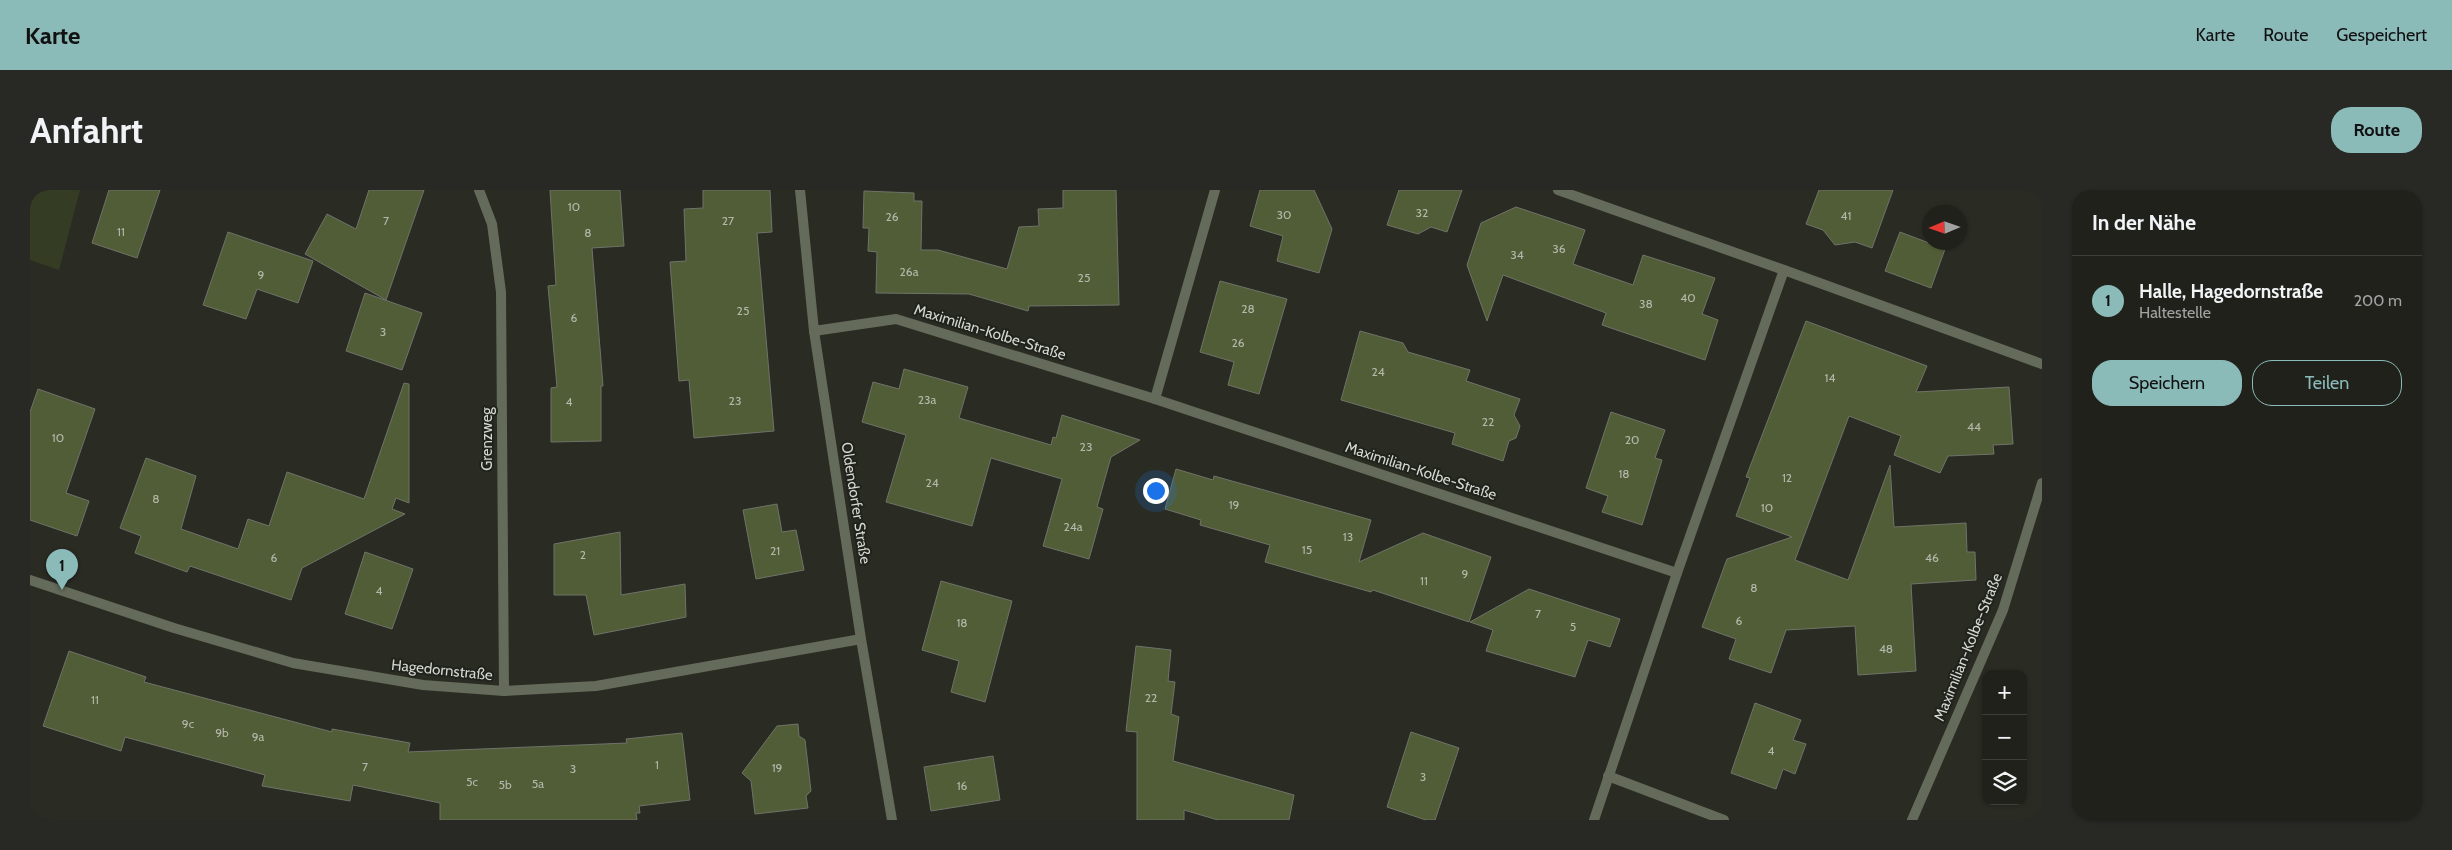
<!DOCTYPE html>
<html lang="de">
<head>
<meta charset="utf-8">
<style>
  body { margin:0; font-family:Cabin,sans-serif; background:#282924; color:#f1f3f6 }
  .controls { position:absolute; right:15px; bottom:15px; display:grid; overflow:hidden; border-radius:10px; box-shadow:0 1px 4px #0004 }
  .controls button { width:45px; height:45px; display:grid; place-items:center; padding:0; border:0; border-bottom:1px solid #3d3e3a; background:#20211b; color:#f1f3f6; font:25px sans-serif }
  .compass { position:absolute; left:1892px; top:15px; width:45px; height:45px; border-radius:50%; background:#20211b; box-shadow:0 1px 4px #0004; rotate:268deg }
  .you { position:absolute; left:1125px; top:300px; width:18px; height:18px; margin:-12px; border:4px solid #fff; border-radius:50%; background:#1a73e8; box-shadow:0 0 0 8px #1a73e833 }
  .badge { display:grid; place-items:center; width:32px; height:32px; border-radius:50%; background:#8bbbb9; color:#111; font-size:16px; font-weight:700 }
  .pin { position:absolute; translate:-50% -41px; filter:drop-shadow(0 1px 2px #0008) }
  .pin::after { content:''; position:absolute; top:26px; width:18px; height:15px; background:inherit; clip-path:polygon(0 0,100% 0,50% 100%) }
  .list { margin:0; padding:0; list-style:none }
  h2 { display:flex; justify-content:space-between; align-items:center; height:65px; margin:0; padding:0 20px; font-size:21px }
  h2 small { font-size:16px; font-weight:400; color:#a2a3a3 }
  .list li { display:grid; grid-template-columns:32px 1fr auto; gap:15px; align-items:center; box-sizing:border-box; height:90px; padding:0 20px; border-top:1px solid #3d3e3a }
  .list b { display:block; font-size:19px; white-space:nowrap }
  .list p { margin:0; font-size:16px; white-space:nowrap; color:#a2a3a3 }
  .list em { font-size:16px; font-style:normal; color:#a2a3a3 }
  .actions { display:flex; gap:10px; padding:15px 20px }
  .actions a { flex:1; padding:11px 0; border:1px solid #8bbbb9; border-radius:20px; text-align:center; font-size:18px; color:#8bbbb9 }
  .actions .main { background:#8bbbb9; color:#111 }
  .icon { flex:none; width:28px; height:28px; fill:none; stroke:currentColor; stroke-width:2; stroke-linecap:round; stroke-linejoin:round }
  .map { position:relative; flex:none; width:2012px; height:630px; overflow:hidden; border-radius:20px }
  header { display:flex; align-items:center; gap:30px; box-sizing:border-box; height:70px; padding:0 25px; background:#8bbbb9; color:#111 }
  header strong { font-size:24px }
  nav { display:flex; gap:28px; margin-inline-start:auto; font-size:18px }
  .intro { display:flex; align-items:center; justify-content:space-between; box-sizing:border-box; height:120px; padding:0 30px }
  h1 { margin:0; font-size:35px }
  .button { padding:12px 22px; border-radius:20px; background:#8bbbb9; color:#111; font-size:18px; font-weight:700 }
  main { display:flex; gap:30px; padding:0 30px }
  aside { flex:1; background:#20211b; border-radius:20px; box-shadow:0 1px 4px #0004 }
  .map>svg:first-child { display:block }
  .green { fill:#343c24 }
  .building { fill:#515d37; stroke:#6f7369 }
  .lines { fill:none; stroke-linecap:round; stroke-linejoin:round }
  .minor { stroke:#656b5a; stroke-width:10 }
  .labels { text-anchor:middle; stroke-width:4; stroke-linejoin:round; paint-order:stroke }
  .number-label { font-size:12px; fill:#b4b8ab }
  .street-label { font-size:15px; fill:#d5d7d2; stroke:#20231b }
</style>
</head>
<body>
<header>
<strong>Karte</strong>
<nav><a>Karte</a><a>Route</a><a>Gespeichert</a></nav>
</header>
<div class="intro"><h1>Anfahrt</h1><a class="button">Route</a></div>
<main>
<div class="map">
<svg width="2012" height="630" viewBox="0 0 2012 630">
  <rect width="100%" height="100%" fill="#2a2c24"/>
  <path class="green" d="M0,0H50L29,80L0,70Z"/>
  <g class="building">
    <path d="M79,0H130L107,68L62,53Z"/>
    <path d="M339,0H394L356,110L275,64L297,24L326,39Z"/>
    <path d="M520,0H590L594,56L562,58L573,196H571V251L521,252V198L527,197L518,96L526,95Z"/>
    <path d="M673,0H740L742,42L727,43L744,241L664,248L659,190L649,191L640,72L656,71L654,19L673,18Z"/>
    <path d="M1033,0H1086L1089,115L999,116L998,121L939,104L846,103L847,62L838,61L839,38H833L834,1L884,3V11H892L891,60H908L977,79L989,37L1009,36L1008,19L1033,18Z"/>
    <path d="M1230,0H1284L1302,39L1289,83L1247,71L1253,46L1220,36Z"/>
    <path d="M1369,0H1432L1417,42L1401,37L1388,44L1357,35Z"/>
    <path d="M1789,0H1863L1842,58L1825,52L1805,55L1793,40L1776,34Z"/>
    <path d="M1486,17L1555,40L1543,74L1603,95L1613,65L1685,88L1672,124L1688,130L1675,170L1572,135L1576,123L1473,85L1457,131L1437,75L1451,33Z"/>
    <path d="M198,42L283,71L268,113L227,99L216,129L173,115Z"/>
    <path d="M1870,42L1915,59L1901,98L1855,81Z"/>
    <path d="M1190,91L1257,109L1229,204L1198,195L1204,172L1170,162Z"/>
    <path d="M335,103L392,123L372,180L316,161Z"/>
    <path d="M1776,131L1897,176L1886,202L1979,197L1983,254L1963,255L1964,264L1918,266L1910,283L1864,265L1871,246L1819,226L1765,370L1818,390L1860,275L1864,337L1936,333L1937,362H1945L1946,390L1881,394L1886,481L1828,485L1825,436L1756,440L1741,483L1699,469L1706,449L1672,437L1697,369L1762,347L1706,326L1720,288L1716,287Z"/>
    <path d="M1330,141L1373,153L1378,162L1440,180L1436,191L1490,209L1484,225L1490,236L1486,248L1479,251L1473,271L1422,254L1425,243L1311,210Z"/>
    <path d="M874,179L938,197L929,228L1021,255L1023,247L1026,248L1032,225L1110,250L1081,267L1067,317L1073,319L1059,369L1013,356L1032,289L961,268L942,336L856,312L876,245L832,232L843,192L869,199Z"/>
    <path d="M374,193L379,194V313L366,308L362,319L375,324L272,378L261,410L160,376L157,382L105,363L111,346L90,338L116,268L166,286L151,339L208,359L218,329L239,336L257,282L334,309Z"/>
    <path d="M8,199L65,219L36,303L59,311L47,346L0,330V222Z"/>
    <path d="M1581,222L1635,240L1625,268L1632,270L1612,335L1572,322L1578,306L1556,298Z"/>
    <path d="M1146,279L1183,290L1184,286L1341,330L1329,372L1393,343L1461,367L1439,432L1343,400L1341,402L1235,372L1240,355L1170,335L1171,330L1135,319Z"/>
    <path d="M747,314L752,342L766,340L774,380L726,389L713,320Z"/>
    <path d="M590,342L591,405L655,394L656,427L564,445L556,405H524V354Z"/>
    <path d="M335,362L383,379L362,439L315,424Z"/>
    <path d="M911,391L982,411L955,512L921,502L929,471L892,460Z"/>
    <path d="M1499,399L1590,429L1580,457L1558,450L1545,487L1456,461L1463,440L1440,432Z"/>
    <path d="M1106,456L1141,460L1138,491L1145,492L1141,524L1149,527L1143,571L1264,605L1259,630H1188L1154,620V630H1107V542L1096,541Z"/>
    <path d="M39,461L116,487L114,492L302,542V539L380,553L378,562L597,553L596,549L652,543L660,610L609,616L610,623H606L607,630H410V613L323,595L320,611L232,596L235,585L202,576L95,547L91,561L13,536Z"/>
    <path d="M1725,513L1771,530L1763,550L1776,554L1765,584L1753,579L1746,599L1701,583Z"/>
    <path d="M768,534L769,546L775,550L781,601L776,606L778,618L725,624L721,591L712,583L747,536Z"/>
    <path d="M1381,542L1429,558L1405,630H1396L1357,617Z"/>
    <path d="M963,566L970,610L901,621L894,577Z"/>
  </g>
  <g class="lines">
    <g class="minor">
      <path d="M449,0L462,34L471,102L474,501"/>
      <path d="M770,0L784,141L831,449L862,630"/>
      <path d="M1528,0L1754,80"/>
      <path d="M784,141L866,129L1125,209L1647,383"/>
      <path d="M1125,209L1185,0"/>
      <path d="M0,390L144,438L263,473L393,495L474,501L566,496L831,449"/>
      <path d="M1578,586L1694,630"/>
      <path d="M1564,630L1647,383L1754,80L2012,174"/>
      <path d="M1882,630L1973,420L2012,293"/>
    </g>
  </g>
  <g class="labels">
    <g class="number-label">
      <text x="544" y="21">10</text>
      <text x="1392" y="27">32</text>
      <text x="1254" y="29">30</text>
      <text x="1816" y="30">41</text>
      <text x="862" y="31">26</text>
      <text x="356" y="35">7</text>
      <text x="698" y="35">27</text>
      <text x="91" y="46">11</text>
      <text x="558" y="47">8</text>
      <text x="1529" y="63">36</text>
      <text x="1487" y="69">34</text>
      <text x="879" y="86">26a</text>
      <text x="231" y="89">9</text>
      <text x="1054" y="92">25</text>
      <text x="1658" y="112">40</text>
      <text x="1616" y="118">38</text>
      <text x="1218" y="123">28</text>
      <text x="713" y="125">25</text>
      <text x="544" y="132">6</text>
      <text x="353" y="146">3</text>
      <text x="1208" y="157">26</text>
      <text x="1348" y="186">24</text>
      <text x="1800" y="192">14</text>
      <text x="897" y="214">23a</text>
      <text x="705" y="215">23</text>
      <text x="539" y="216">4</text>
      <text x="1458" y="236">22</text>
      <text x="1944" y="241">44</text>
      <text x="28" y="252">10</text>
      <text x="1602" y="254">20</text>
      <text x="1056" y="261">23</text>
      <text x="1594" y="288">18</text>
      <text x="1757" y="292">12</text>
      <text x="902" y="297">24</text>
      <text x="126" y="313">8</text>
      <text x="1204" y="319">19</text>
      <text x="1737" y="322">10</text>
      <text x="1043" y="341">24a</text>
      <text x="1318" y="351">13</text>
      <text x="1277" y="364">15</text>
      <text x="745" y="365">21</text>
      <text x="553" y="369">2</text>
      <text x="244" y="372">6</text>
      <text x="1902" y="372">46</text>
      <text x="1435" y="388">9</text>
      <text x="1394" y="395">11</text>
      <text x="1724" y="402">8</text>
      <text x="349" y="405">4</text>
      <text x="1508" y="428">7</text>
      <text x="1709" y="435">6</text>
      <text x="932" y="437">18</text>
      <text x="1543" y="441">5</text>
      <text x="1856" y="463">48</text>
      <text x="1121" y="512">22</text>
      <text x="65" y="514">11</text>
      <text x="158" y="538">9c</text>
      <text x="192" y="547">9b</text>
      <text x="228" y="551">9a</text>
      <text x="1741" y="565">4</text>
      <text x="627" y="579">1</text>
      <text x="335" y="581">7</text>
      <text x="747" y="582">19</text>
      <text x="543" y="583">3</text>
      <text x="1393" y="591">3</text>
      <text x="442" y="596">5c</text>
      <text x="508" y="598">5a</text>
      <text x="475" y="599">5b</text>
      <text x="932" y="600">16</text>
    </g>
    <g class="street-label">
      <text transform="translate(960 142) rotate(17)" y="5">Maximilian-Kolbe-Straße</text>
      <text transform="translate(457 249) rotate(-90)" y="5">Grenzweg</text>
      <text transform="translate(1391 281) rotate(18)" y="5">Maximilian-Kolbe-Straße</text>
      <text transform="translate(826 313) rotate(81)" y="5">Oldendorfer Straße</text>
      <text transform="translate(1938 457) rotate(-68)" y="5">Maximilian-Kolbe-Straße</text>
      <text transform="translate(412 480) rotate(6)" y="5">Hagedornstraße</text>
    </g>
  </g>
</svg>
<div class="controls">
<button>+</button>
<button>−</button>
<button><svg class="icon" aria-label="layers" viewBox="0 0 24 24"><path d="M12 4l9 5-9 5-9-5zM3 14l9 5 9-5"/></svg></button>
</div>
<svg class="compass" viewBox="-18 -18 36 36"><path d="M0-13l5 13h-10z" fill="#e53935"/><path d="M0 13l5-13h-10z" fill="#a2a3a3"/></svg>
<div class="you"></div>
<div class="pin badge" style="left:32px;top:400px">1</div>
</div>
<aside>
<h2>In der Nähe<small></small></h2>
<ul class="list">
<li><span class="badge">1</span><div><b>Halle, Hagedornstraße</b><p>Haltestelle</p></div><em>200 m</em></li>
</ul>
<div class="actions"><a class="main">Speichern</a><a>Teilen</a></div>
</aside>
</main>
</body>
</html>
